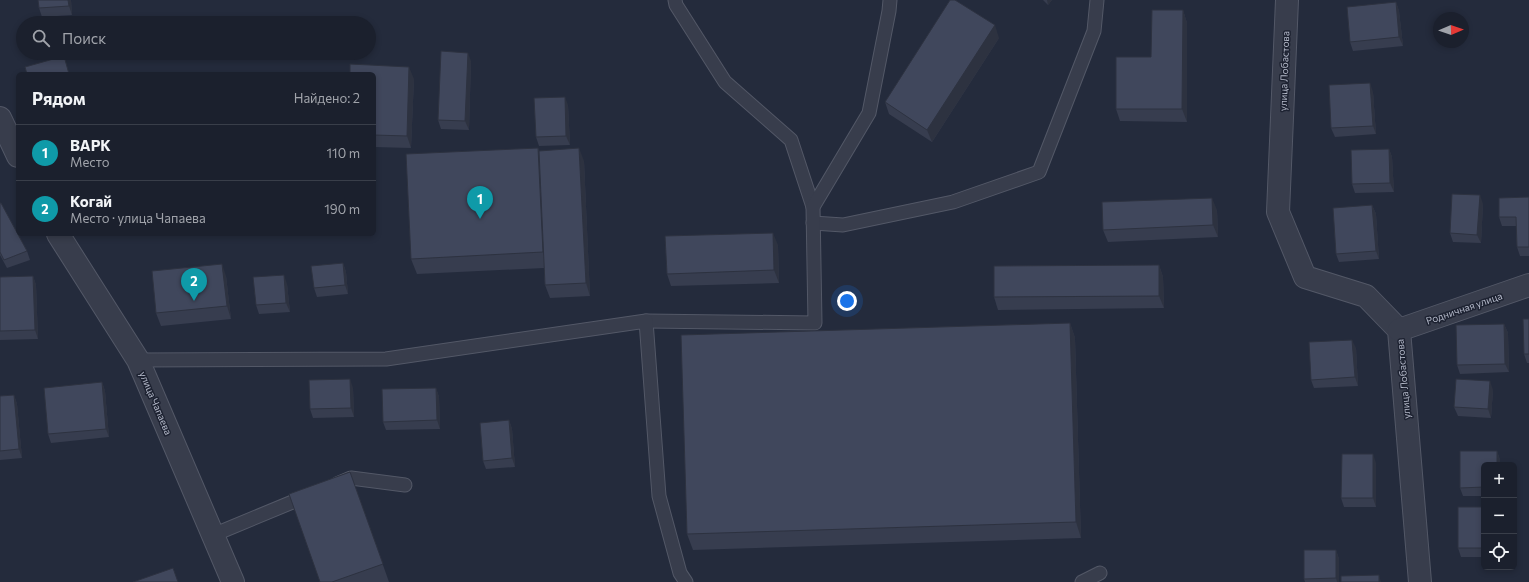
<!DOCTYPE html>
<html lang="ru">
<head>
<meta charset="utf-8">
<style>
  body { margin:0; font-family:Commissioner,sans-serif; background:#242835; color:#f1f3f6 }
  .controls { position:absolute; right:12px; bottom:12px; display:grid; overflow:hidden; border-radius:6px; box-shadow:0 2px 6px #0003 }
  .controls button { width:36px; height:36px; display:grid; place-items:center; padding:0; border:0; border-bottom:1px solid #393e49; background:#1b202d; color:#f1f3f6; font:20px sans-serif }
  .compass { position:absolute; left:1433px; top:12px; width:36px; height:36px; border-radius:50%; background:#1b202d; box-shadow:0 2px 6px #0003; rotate:88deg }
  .you { position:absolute; left:847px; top:301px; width:14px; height:14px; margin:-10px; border:3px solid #fff; border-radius:50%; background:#1a73e8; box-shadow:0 0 0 6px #1a73e833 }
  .badge { display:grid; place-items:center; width:26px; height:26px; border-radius:50%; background:#d93025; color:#fff; font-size:13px; font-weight:700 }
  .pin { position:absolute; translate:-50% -33px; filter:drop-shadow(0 1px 2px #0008) }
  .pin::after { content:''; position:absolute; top:21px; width:14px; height:12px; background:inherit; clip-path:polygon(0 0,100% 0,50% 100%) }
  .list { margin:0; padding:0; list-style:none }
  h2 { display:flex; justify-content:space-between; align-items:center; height:52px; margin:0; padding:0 16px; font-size:17px }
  h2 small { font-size:13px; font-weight:400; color:#a0a3aa }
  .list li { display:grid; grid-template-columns:26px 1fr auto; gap:12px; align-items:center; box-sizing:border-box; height:56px; padding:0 16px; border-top:1px solid #393e49 }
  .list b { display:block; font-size:15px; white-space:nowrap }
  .list p { margin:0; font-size:13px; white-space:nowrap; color:#a0a3aa }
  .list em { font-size:13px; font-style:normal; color:#a0a3aa }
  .icon { flex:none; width:22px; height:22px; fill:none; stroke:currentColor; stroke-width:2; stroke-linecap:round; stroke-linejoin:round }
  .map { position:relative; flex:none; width:1529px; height:582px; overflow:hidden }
  .search { position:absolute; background:#1b202d; box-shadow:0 2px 6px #0003; left:16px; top:16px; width:360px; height:44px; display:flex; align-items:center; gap:10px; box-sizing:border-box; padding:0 14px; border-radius:22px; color:#a0a3aa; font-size:15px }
  .panel { position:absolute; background:#1b202d; box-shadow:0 2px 6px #0003; left:16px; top:72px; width:360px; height:164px; border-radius:6px }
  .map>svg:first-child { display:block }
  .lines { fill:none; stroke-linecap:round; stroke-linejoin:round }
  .service-casing { stroke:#535867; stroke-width:15 }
  .minor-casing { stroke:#535867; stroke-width:24 }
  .service { stroke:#383d4c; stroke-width:13 }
  .minor { stroke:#383d4c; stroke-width:22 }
  .wall { fill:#373d4f }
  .shaded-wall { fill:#2d3240 }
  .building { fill:#40475c; stroke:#2d3240 }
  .labels { text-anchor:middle; stroke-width:3; stroke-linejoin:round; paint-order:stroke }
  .street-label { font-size:10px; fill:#b3b8c8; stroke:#1d2231 }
</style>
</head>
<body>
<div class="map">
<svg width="1529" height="582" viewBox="0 0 1529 582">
  <rect width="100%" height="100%" fill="#242b3c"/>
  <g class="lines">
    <defs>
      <g id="service">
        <path d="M675,0L676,5L725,82L791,140L813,207"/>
        <path d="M813,223L843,225L953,202L1039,172L1094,31L1097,0"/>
        <path d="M646,321L815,323L813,207L869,113L889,11L890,0"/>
        <path d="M138,360L386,359L646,321L659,496L680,573L686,582"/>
        <path d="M337,484L351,478L405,485"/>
        <path d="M213,535L307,496"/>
        <path d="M1082,582L1100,573"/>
      </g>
      <g id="minor">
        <path d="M1287,0L1278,212L1305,277L1366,296L1399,330L1420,582"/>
        <path d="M0,118L18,156"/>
        <path d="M58,234L138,360L233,582"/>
        <path d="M1399,330L1529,285"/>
      </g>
    </defs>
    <use href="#service" class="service-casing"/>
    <use href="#minor" class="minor-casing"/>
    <use href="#service" class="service"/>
    <use href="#minor" class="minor"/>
  </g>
  <g class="wall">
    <path d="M71,0L72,15L42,17L39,8Z"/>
    <path d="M1043,0H1052L1048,5Z"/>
    <path d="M1396,2L1399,11L1403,46L1353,51L1350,42Z"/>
    <path d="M1183,10L1187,23V122L1120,121L1116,109Z"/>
    <path d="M999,38L932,142L889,114L885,102Z"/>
    <path d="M471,61L469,130L441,129L438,120Z"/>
    <path d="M374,74L414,79L411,148L374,147Z"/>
    <path d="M1373,92L1376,134L1335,137L1331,128Z"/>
    <path d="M568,105L570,145L539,146L536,137Z"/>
    <path d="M538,148L539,151L584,161L590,296L550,298L545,285L544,268L417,274L411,259Z"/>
    <path d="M1389,149L1392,157L1394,192L1355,193L1352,184Z"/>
    <path d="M1529,197V256H1520L1517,247L1516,226H1502L1499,217Z"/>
    <path d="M0,203L27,251L30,260L7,268L0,255Z"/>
    <path d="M1483,204L1481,243L1453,242L1450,233Z"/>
    <path d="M1372,205L1376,214L1379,259L1339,262L1336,254Z"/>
    <path d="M1217,210L1218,237L1108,242L1103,230Z"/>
    <path d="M778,245L779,283L671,286L667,274Z"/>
    <path d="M343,263L346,272L348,294L317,297L314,288Z"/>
    <path d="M1159,265L1163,277L1164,308L998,310L994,297Z"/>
    <path d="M33,276L36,285L38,339L0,340V277Z"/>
    <path d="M226,276L231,319L161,326L156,313Z"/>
    <path d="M287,284L290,312L259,314L256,305Z"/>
    <path d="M1529,319V363H1527L1524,354Z"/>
    <path d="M1070,323L1075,338L1081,538L693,550L687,534Z"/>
    <path d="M1504,324L1508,333L1509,372L1460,374L1457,365Z"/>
    <path d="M1356,348L1358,386L1314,388L1311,380Z"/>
    <path d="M102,382L105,391L109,437L51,443L48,434Z"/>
    <path d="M353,388L354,417L313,418L310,409Z"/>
    <path d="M436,388L439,397L440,429L386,430L383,422Z"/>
    <path d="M1493,390L1491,418L1458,416L1454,407Z"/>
    <path d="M14,395L17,404L22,458L0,460V396Z"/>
    <path d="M509,420L512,429L515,467L486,469L483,461Z"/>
    <path d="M1497,451L1500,460L1484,465V496H1463L1460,488Z"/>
    <path d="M1376,463V507H1344L1341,498Z"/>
    <path d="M350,472L389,582H320Z"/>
    <path d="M1484,507V557H1461L1458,548Z"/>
    <path d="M1336,550L1339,559V582H1305L1304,579Z"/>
  </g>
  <g class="shaded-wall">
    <path d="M68,0H71L72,15L69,6Z"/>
    <path d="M1047,0H1052L1048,5Z"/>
    <path d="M1396,2L1399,11L1403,46L1399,37Z"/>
    <path d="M1183,10L1187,23V122L1182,109Z"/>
    <path d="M995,25L999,38L932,142L927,130Z"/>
    <path d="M468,53L471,61L469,130L465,121Z"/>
    <path d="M409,67L414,79L411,148L407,136Z"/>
    <path d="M1370,83L1373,92L1376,134L1373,126Z"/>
    <path d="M565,97L568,105L570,145L566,136Z"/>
    <path d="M538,148L543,163L548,268L543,252Z"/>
    <path d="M579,148L584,161L590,296L586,283Z"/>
    <path d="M1389,149L1392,157L1394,192L1390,183Z"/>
    <path d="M1480,195L1483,204L1481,243L1477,235Z"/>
    <path d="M1212,198L1217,210L1218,237L1213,225Z"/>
    <path d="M1372,205L1376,214L1379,259L1376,251Z"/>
    <path d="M773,233L778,245L779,283L774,270Z"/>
    <path d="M343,263L346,272L348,294L345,285Z"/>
    <path d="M222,264L226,276L231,319L227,306Z"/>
    <path d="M1159,265L1163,277L1164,308L1159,296Z"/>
    <path d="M284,275L287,284L290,312L286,303Z"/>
    <path d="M33,276L36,285L38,339L35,330Z"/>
    <path d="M1070,323L1075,338L1081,538L1076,522Z"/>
    <path d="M1504,324L1508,333L1509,372L1505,364Z"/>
    <path d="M1352,340L1356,348L1358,386L1355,377Z"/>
    <path d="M350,379L353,388L354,417L351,408Z"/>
    <path d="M1490,381L1493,390L1491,418L1488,409Z"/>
    <path d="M102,382L105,391L109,437L106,429Z"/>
    <path d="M436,388L439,397L440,429L437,420Z"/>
    <path d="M14,395L17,404L22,458L19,449Z"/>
    <path d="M509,420L512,429L515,467L512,458Z"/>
    <path d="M1497,451L1500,460V465H1497Z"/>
    <path d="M1373,454L1376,463V507L1373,498Z"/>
    <path d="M1336,550L1339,559V582H1337L1336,578Z"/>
    <path d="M1379,575L1381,582H1379Z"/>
  </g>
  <g class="building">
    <path d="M38,0H68L69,6L39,8Z"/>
    <path d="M950,0H955L995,25L927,130L885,102Z"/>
    <path d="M1396,2L1399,37L1350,42L1347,7Z"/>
    <path d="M1152,10H1183L1182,109H1116V57H1151Z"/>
    <rect x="45" y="21" width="23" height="2"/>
    <path d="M441,51L468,53L465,121L438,120Z"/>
    <path d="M64,56L69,74H27L25,67Z"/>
    <path d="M350,64L409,67L407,136L374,135V74H350Z"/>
    <path d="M1370,83L1373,126L1331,128L1329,85Z"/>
    <path d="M565,97L566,136L536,137L534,98Z"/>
    <path d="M538,148L543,252L411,259L406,154Z"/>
    <path d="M579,148L586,283L545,285L539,151Z"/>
    <path d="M1389,149L1390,183L1352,184L1351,150Z"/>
    <path d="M1452,194L1480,195L1477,235L1450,233Z"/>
    <path d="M1529,197V247H1517L1516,217H1499V198Z"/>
    <path d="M1212,198L1213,225L1103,230L1102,202Z"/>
    <path d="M0,203H1L27,251L4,260L0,252Z"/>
    <path d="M1372,205L1376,251L1336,254L1333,208Z"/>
    <path d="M773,233L774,270L667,274L665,236Z"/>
    <path d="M343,263L345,285L314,288L311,266Z"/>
    <path d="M222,264L227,306L156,313L152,271Z"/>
    <path d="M1159,265V296L994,297V266Z"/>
    <path d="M284,275L286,303L256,305L253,277Z"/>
    <path d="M33,276L35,330L0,331V277Z"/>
    <path d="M1523,319H1529V354H1524Z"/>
    <path d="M1070,323L1076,522L687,534L681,335Z"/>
    <path d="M1504,324L1505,364L1457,365L1456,325Z"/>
    <path d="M1352,340L1355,377L1311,380L1309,342Z"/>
    <path d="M350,379L351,408L310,409L309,380Z"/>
    <path d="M1456,379L1490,381L1488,409L1454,407Z"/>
    <path d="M102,382L106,429L48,434L44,388Z"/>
    <path d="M436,388L437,420L383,422L382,389Z"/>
    <path d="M14,395L19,449L0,451V396Z"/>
    <path d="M509,420L512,458L483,461L480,423Z"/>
    <path d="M1460,451H1497V465H1484V487L1460,488Z"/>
    <path d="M1342,454H1373V498H1341Z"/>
    <path d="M350,472L383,564L332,582H320L289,494Z"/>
    <rect x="1458" y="507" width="26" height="41"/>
    <path d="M1304,550H1336V578L1304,579Z"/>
    <path d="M173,568L178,582H133Z"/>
    <path d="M1379,575V582H1341V576Z"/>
  </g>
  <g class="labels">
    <g class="street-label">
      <text transform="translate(1284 71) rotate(-88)" y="4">улица Лобастова</text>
      <text transform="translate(1464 308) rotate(-19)" y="4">Родничная улица</text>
      <text transform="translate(1403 379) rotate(-95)" y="4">улица Лобастова</text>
      <text transform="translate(156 403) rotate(67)" y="4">улица Чапаева</text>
    </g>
  </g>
</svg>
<div class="controls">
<button>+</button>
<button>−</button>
<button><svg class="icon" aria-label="locate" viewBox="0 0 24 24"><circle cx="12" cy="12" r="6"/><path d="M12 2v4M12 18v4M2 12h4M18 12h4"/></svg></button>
</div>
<svg class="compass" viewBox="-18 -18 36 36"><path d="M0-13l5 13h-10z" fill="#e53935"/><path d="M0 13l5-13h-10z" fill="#a0a3aa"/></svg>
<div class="you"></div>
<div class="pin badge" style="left:480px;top:219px;background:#0f9aa8">1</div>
<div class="pin badge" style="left:194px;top:301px;background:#0f9aa8">2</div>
<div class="search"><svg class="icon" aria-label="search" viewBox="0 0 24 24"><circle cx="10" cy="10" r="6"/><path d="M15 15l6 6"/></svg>Поиск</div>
<section class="panel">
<h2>Рядом<small>Найдено: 2</small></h2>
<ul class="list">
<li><span class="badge" style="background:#0f9aa8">1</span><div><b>ВАРК</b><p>Место</p></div><em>110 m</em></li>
<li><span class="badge" style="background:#0f9aa8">2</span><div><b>Когай</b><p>Место · улица Чапаева</p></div><em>190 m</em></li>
</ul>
</section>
</div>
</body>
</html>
